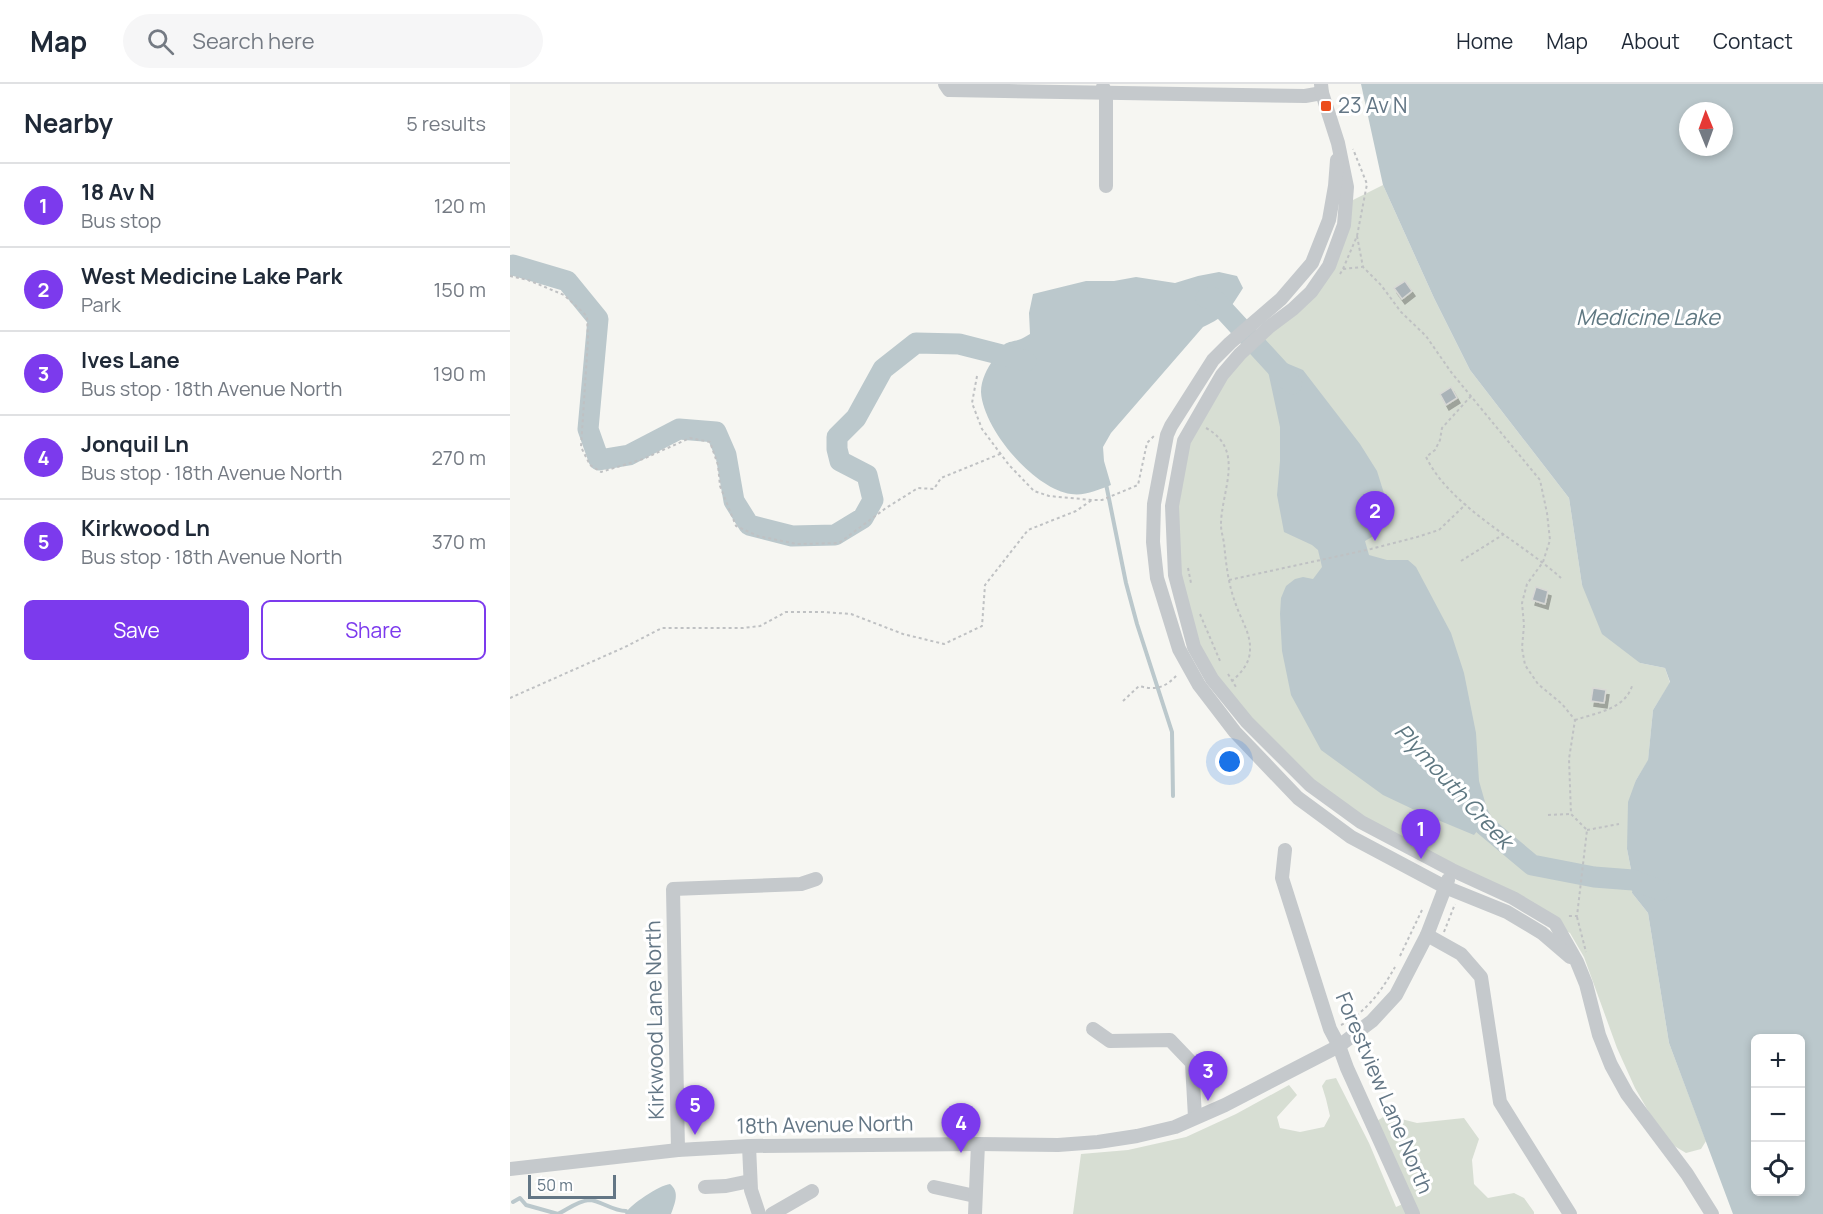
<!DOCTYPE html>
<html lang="en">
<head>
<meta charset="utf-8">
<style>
  body { margin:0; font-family:Manrope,sans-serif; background:#f6f6f7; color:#1f2937 }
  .controls { position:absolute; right:18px; bottom:18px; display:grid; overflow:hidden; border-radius:9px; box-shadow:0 3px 9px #0003 }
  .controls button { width:54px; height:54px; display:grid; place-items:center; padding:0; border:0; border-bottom:2px solid #e0e1e3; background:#fff; color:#1f2937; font:30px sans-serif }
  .compass { position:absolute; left:1169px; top:18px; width:54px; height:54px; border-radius:50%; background:#fff; box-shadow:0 3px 9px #0003; rotate:359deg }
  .scale { position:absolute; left:18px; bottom:15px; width:88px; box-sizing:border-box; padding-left:6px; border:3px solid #637685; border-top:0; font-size:16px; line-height:21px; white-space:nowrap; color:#637685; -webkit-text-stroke:4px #fff; paint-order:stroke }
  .you { position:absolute; left:720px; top:678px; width:21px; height:21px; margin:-15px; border:4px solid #fff; border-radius:50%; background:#1a73e8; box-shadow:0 0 0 9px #1a73e833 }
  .badge { display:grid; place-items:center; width:39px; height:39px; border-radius:50%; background:#7c3aed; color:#fff; font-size:20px; font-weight:700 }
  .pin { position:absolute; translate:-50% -50px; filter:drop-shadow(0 2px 3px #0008) }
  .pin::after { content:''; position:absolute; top:32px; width:21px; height:18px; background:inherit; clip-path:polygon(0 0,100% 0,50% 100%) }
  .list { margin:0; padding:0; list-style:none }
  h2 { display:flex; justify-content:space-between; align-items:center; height:78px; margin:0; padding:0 24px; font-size:26px }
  h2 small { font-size:20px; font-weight:400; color:#747a83 }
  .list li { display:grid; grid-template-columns:39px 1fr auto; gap:18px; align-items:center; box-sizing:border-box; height:84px; padding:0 24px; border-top:2px solid #e0e1e3 }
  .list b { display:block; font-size:22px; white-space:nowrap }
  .list p { margin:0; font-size:20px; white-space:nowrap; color:#747a83 }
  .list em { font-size:20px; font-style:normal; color:#747a83 }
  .actions { display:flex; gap:12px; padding:18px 24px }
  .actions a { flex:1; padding:14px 0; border:2px solid #7c3aed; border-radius:9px; text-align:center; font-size:21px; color:#7c3aed }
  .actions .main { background:#7c3aed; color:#fff }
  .icon { flex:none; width:33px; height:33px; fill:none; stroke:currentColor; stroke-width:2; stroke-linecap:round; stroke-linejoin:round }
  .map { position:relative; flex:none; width:1313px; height:1130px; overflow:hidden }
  header { display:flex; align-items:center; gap:36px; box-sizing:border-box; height:84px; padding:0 30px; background:#fff; border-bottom:2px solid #e0e1e3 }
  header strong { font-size:28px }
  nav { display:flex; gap:33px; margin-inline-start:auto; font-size:21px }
  .search { width:420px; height:54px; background:#f6f6f7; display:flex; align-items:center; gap:15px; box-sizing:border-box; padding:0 21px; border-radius:33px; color:#747a83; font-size:22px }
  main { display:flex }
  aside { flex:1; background:#fff }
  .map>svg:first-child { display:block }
  .green { fill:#d7ded3 }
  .water { fill:#bbc8cc; fill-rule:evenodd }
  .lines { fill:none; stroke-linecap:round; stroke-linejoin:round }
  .stream { stroke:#bbc8cc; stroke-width:4 }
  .river { stroke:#bbc8cc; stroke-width:21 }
  .building { fill:#aab3b8; stroke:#d8d8d5; stroke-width:1.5; filter:url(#shadow) }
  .path { stroke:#bfc1c3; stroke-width:2; stroke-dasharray:3 3; stroke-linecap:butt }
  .minor { stroke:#c5c9cc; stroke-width:14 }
  .poi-dot { fill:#ec4d1c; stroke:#fff; stroke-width:2 }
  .labels { text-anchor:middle; stroke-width:6; stroke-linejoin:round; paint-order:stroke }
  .poi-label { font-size:21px; fill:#637685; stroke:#fff; text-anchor:start }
  .street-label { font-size:21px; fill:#637685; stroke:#fff }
  .water-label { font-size:22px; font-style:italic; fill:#5f7882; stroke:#fff }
</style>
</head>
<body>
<header>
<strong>Map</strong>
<div class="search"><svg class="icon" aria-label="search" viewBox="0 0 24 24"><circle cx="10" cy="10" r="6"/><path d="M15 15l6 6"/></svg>Search here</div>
<nav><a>Home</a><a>Map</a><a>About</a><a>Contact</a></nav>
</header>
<main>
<aside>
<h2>Nearby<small>5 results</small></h2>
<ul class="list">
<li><span class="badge">1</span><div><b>18 Av N</b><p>Bus stop</p></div><em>120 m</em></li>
<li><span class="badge">2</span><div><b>West Medicine Lake Park</b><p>Park</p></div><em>150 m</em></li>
<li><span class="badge">3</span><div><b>Ives Lane</b><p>Bus stop · 18th Avenue North</p></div><em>190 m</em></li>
<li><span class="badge">4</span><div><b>Jonquil Ln</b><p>Bus stop · 18th Avenue North</p></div><em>270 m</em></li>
<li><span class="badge">5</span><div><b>Kirkwood Ln</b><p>Bus stop · 18th Avenue North</p></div><em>370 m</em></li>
</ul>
<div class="actions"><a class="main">Save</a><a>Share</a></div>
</aside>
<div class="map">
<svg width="1313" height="1130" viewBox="0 0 1313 1130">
  <defs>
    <filter id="shadow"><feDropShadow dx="3" dy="5" stdDeviation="0" flood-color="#0004"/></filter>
  </defs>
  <rect width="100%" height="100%" fill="#f6f6f2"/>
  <g class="green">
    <path d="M873,101L924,214L960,286L1059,414L1072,501L1130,579L1155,584L1160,599L1143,626L1138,677L1126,696L1117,765L1123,796L1122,809L1138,829L1159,959L1196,1057L1191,1065L1176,1069L1161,1060L1144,1037L1125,1004L1107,964L1074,873L1060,849L942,786L800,701L702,595L665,491L662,422L674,357L712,291L819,182L837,119Z"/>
    <path d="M826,994L859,1059L886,1123L902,1116L867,1037L876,1031L907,1039L954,1034L969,1055L962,1076L964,1100L978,1114L1004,1109L1014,1114L1024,1128V1130H563L571,1070L618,1066L676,1053L726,1030L779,1001L787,1011L767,1033L770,1044L790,1048L814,1043L820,1032L816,1015L812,1002L816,996Z"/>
  </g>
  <g class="water">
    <path d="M851,0H1313V1130H1223L1159,959L1138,829L1122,809L1123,796L1117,765L1118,718L1126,696L1138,676L1143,626L1160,598L1155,584L1130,579L1092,550L1072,501L1059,414L960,286L924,214L873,101ZM1178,27H1214V63H1178ZM1290,954V1108H1246V954Z"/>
    <path d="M709,188L727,192L733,204C719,226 717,232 693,243L601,349L593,363L594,377L601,401C588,406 575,412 561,410C524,405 473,345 471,308C471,296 477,284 484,275C487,270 491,263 495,260C498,258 504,257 508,256C512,255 516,252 520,250L519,229L523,210L576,197H604L626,193L665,199L688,192Z"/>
    <path d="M769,276L793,286L850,360L867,387L877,419L878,429L874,440L867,450L855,457L859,471L877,476H898L906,483L941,549L954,589L966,649L969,697L979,732L964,751L911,729L873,711L811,666L781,611L772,567L770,530L771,514L776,502L785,495L793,493L803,495L812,483L808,466L802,461L774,448L767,411L770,377V343L758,287Z"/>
    <path d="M160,1100C170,1108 165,1119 161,1130H115C119,1121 150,1101 160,1100Z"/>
  </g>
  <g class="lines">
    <g class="stream">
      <path d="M596,400L616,499L627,540L662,648L663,712"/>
      <path d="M3,1118L10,1114L16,1121L48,1130C58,1125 68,1117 79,1116C90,1116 102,1127 116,1127"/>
    </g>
    <g class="river">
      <path d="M0,182L3,181L57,197L88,235L78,345L89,376L119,371L169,345L206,348L216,371L224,417L239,441L282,452L325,451L353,434L363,416L357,391L330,377L327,365V353L346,334L373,285L406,259L449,260L516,277"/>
      <path d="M696,214L702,213L782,300"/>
      <path d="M957,716L963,721L974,741L1022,781L1084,793L1123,796L1150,806"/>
    </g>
  </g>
  <g class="building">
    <path d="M895,197L902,207L892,215L884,204Z"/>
    <path d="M941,303L947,314L936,321L930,310Z"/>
    <path d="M1026,503L1038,507L1035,520L1022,516Z"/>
    <path d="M1083,604L1096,606L1094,619L1081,617Z"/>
  </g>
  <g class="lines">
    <g class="path">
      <path d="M847,152L853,183L871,201L891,228L916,252L941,288L1030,396L1037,429L1040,456L1033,478L1017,500L1012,519L1014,541L1012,564L1015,581L1028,600L1052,620L1065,636L1059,675L1061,730L1077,746L1067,832H1057"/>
      <path d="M833,185L847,152L857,100L843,65"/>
      <path d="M830,190L833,185L852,183"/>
      <path d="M0,192L18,196L54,211L77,232L78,255L71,363L80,381L91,388L133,375L180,354L200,358L208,381L210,402L226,442L248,452L287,460L329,459L376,424L408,404L424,405L431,394L490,370"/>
      <path d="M467,292L462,319L472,345L499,381L524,407L539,412L582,416H592L628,401L637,359L644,352"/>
      <path d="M961,312L932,344L930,356L925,366L916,373C941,424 1009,456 1051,494"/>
      <path d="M696,344C736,366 711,407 711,441C711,447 713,453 714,459C716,479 718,499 725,518C730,534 741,549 740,566C740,579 731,589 722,597"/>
      <path d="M951,477L994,450"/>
      <path d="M678,484L681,499"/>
      <path d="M719,496L861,465L907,453L929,446L956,420"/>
      <path d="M690,530L710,577"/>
      <path d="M718,590L726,603"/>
      <path d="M0,614L115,563L152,544H233L250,542L276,528H313L341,530L393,550L434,560L472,542L475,501L518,446L566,427L582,416"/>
      <path d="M613,617L629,602C647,607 656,603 668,590"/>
      <path d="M1065,636C1086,629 1115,625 1122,602"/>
      <path d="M1038,731L1061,730"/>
      <path d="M1077,746L1109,740"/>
      <path d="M1067,833L1076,868"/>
      <path d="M934,848L945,820"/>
      <path d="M890,872L912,826"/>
      <path d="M831,941C856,929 872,906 885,883"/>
    </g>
    <g class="minor">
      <path d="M435,0L439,6L795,12L812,9"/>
      <path d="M811,0L812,9L828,59L837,103L834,141L819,182L801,208L783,225L759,243L730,270L712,291L674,357L662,422L665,491L684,563L702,595L737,638L800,701L851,738L942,786L1003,814L1045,839L1067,878L1076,900L1089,951L1101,981L1117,1010L1177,1090L1202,1130"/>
      <path d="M593,3L596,9V102"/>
      <path d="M827,76L825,102L819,136L802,179L771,215L720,259L703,276L661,342L657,351L644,420L643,458L647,494L669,565L689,601L725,648L788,714L841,753L935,803L997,828L1032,849L1060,873"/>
      <path d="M775,766L772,794L820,945L829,962L837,984L903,1130"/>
      <path d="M917,851L951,870L971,893L990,1018L1060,1130"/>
      <path d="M583,945L600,957L660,956L682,979L685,1033"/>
      <path d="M239,1062L241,1106L249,1130"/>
      <path d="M168,1066L163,805L291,800L306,795"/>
      <path d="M0,1085L168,1066L239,1062L468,1060L548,1061L588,1058L627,1052L665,1043L715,1021L829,962L862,937L886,911L917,851L938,796"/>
      <path d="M195,1103L216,1102L240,1097"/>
      <path d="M424,1103L465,1112"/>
      <path d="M262,1130L302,1107"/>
      <path d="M465,1130L468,1060"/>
    </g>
  </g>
  <rect class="poi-dot" x="810" y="16" width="12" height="12" rx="3"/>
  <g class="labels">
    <g class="poi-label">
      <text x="828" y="29">23 Av N</text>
    </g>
    <g class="street-label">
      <text transform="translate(145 936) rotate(-91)" y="7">Kirkwood Lane North</text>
      <text transform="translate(874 1009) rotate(67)" y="7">Forestview Lane North</text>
      <text transform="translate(315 1041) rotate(-1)" y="7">18th Avenue North</text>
    </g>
    <g class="water-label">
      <text x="1138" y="241">Medicine Lake</text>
      <text transform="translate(944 702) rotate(47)" y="8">Plymouth Creek</text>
    </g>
  </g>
</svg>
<div class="controls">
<button>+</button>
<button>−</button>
<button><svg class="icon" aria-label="locate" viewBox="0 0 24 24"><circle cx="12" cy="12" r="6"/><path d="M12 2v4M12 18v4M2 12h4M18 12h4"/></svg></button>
</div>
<svg class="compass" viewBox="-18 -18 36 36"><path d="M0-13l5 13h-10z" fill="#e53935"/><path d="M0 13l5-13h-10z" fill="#747a83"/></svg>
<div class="scale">50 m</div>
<div class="you"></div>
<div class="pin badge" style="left:911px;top:775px">1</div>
<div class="pin badge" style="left:865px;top:457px">2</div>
<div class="pin badge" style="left:698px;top:1017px">3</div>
<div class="pin badge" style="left:451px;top:1069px">4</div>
<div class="pin badge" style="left:185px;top:1051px">5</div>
</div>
</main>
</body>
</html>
